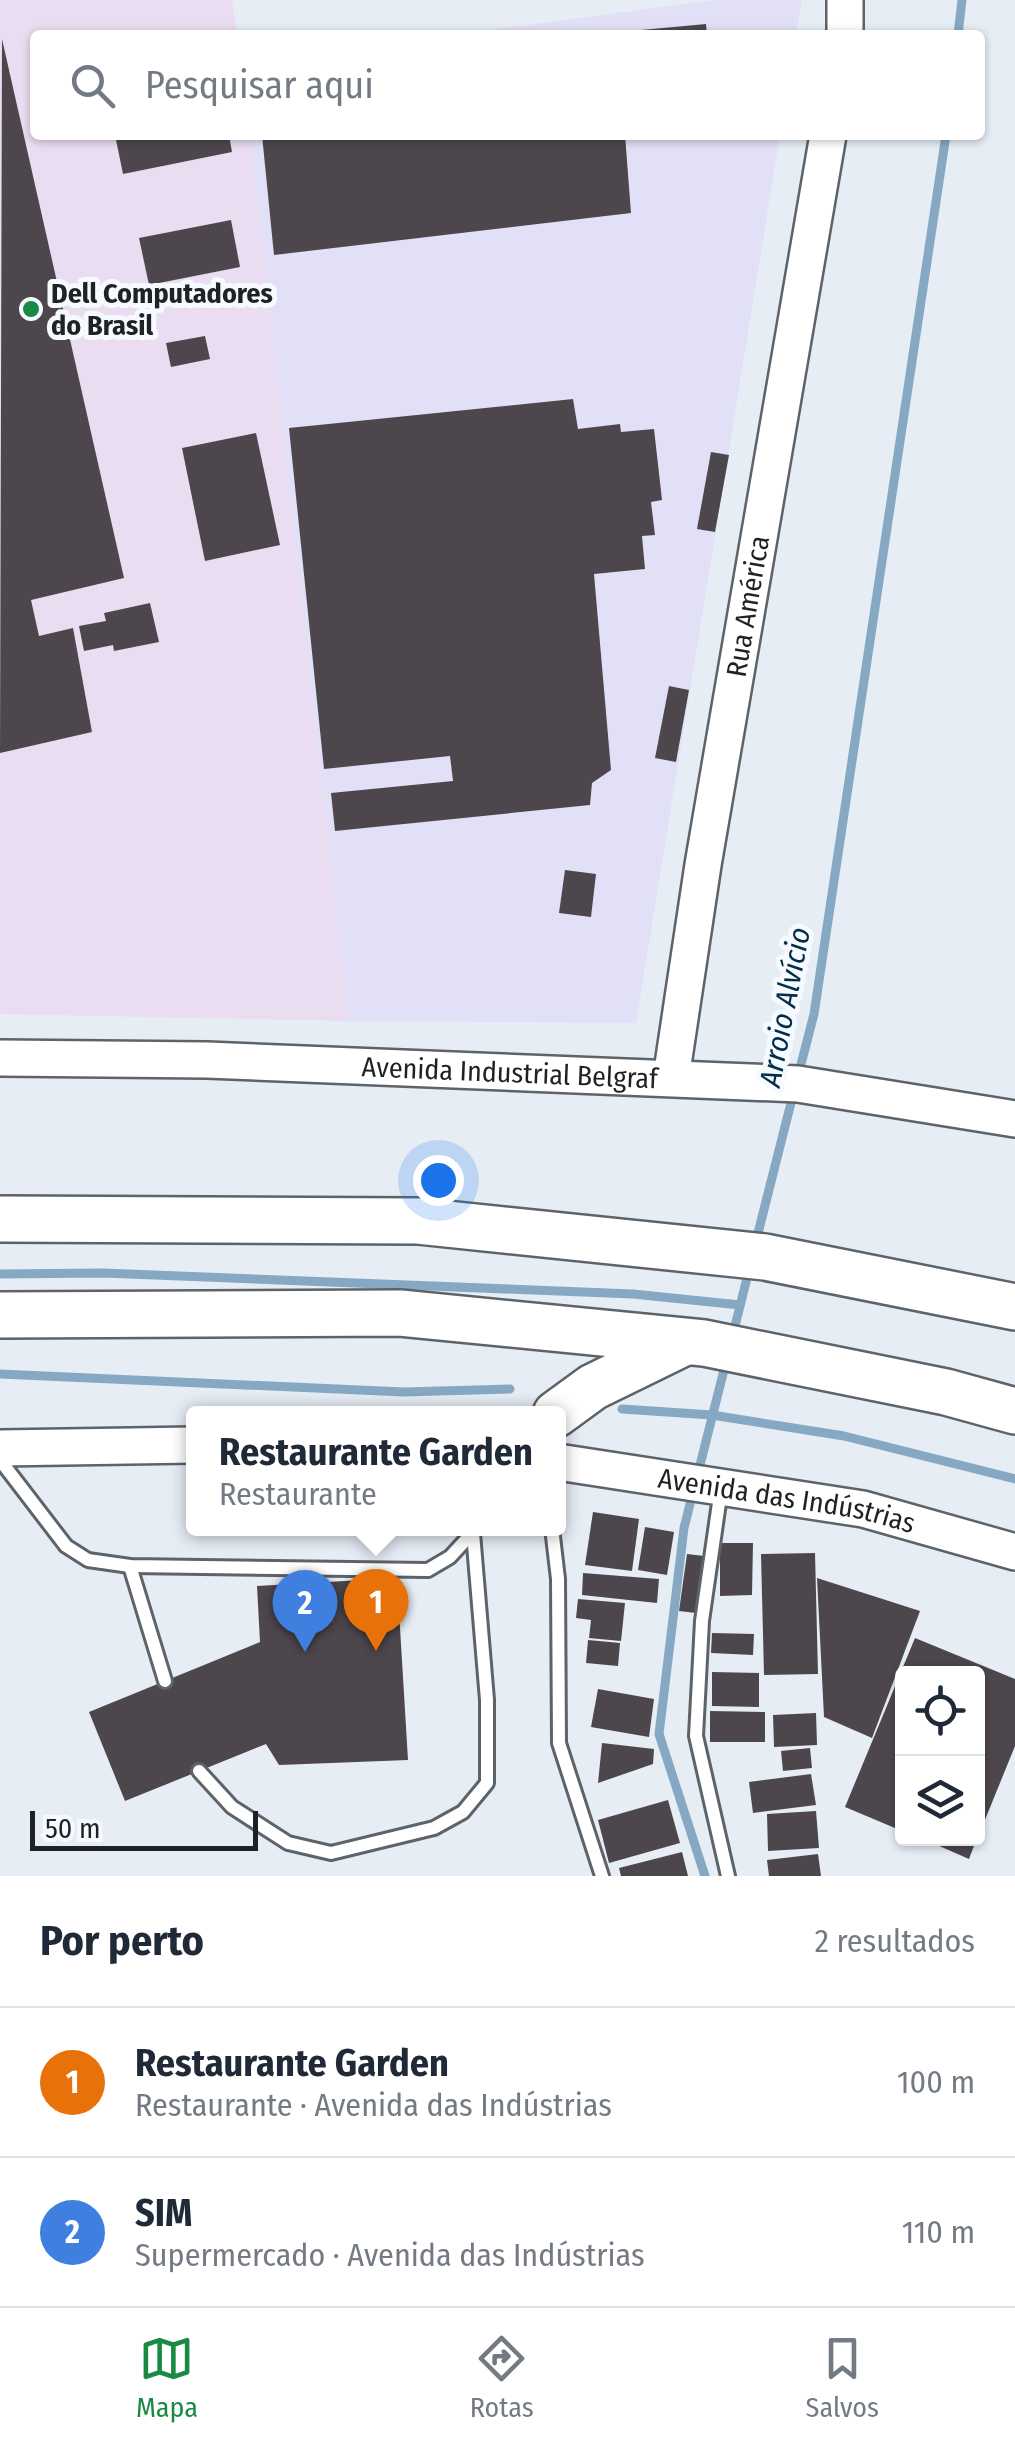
<!DOCTYPE html>
<html lang="pt">
<head>
<meta charset="utf-8">
<style>
  body { margin:0; font-family:"Fira Sans Condensed",sans-serif; background:#f6f6f7; color:#1f2937 }
  .controls { position:absolute; right:30px; bottom:30px; display:grid; overflow:hidden; border-radius:10px; box-shadow:0 2px 8px #0004 }
  .controls button { width:90px; height:90px; display:grid; place-items:center; padding:0; border:0; border-bottom:2px solid #e0e1e3; background:#fff; color:#1f2937; font:50px sans-serif }
  .scale { position:absolute; left:30px; bottom:25px; width:228px; box-sizing:border-box; padding-left:10px; border:5px solid #1f2224; border-top:0; font-size:28px; line-height:35px; white-space:nowrap; color:#1f2224; -webkit-text-stroke:8px #f6faff; paint-order:stroke }
  .you { position:absolute; left:438px; top:1180px; width:35px; height:35px; margin:-25px; border:8px solid #fff; border-radius:50%; background:#1a73e8; box-shadow:0 0 0 15px #1a73e833 }
  .badge { display:grid; place-items:center; width:65px; height:65px; border-radius:50%; background:#198a43; color:#fff; font-size:32px; font-weight:700 }
  .pin { position:absolute; translate:-50% -82px; filter:drop-shadow(0 2px 5px #0008) }
  .pin::after { content:''; position:absolute; top:52px; width:35px; height:30px; background:inherit; clip-path:polygon(0 0,100% 0,50% 100%) }
  .popup { position:absolute; left:186px; top:1406px; width:380px; height:130px; box-sizing:border-box; display:grid; place-content:center; border-radius:10px; background:#fff; filter:drop-shadow(0 2px 8px #0005); font-size:32px; white-space:nowrap; color:#747a83 }
  .popup b { font-size:38px; color:#1f2937 }
  .popup::after { content:''; position:absolute; left:50%; top:100%; margin-left:-20px; border:20px solid transparent; border-top-color:#fff }
  .list { margin:0; padding:0; list-style:none }
  h2 { display:flex; justify-content:space-between; align-items:center; height:130px; margin:0; padding:0 40px; font-size:42px }
  h2 small { font-size:32px; font-weight:400; color:#747a83 }
  .list li { display:grid; grid-template-columns:65px 1fr auto; gap:30px; align-items:center; box-sizing:border-box; height:150px; padding:0 40px; border-top:2px solid #e0e1e3 }
  .list b { display:block; font-size:38px; white-space:nowrap }
  .list p { margin:0; font-size:32px; white-space:nowrap; color:#747a83 }
  .list em { font-size:32px; font-style:normal; color:#747a83 }
  .icon { flex:none; width:55px; height:55px; fill:none; stroke:currentColor; stroke-width:2; stroke-linecap:round; stroke-linejoin:round }
  .map { position:relative; flex:none; width:1015px; height:1876px; overflow:hidden }
  .search { position:absolute; background:#fff; box-shadow:0 2px 8px #0004; left:30px; right:30px; top:30px; height:110px; display:flex; align-items:center; gap:25px; box-sizing:border-box; padding:0 35px; border-radius:10px; color:#747a83; font-size:38px }
  .sheet { height:430px; background:#fff }
  nav { display:flex; justify-content:space-around; align-items:center; box-sizing:border-box; height:140px; border-top:2px solid #e0e1e3; background:#fff; font-size:28px; color:#747a83 }
  nav a { display:grid; justify-items:center; gap:5px }
  nav .on { color:#198a43 }
  .map>svg:first-child { display:block }
  .commercial { fill:#eaddf1 }
  .industrial { fill:#e2e0f6 }
  .lines { fill:none; stroke-linecap:round; stroke-linejoin:round }
  .stream { stroke:#87a8c2; stroke-width:9 }
  .building { fill:#4d474d }
  .lane-casing { stroke:#5c6369; stroke-width:18 }
  .secondary-casing { stroke:#5c6369; stroke-width:40 }
  .highway-casing { stroke:#5c6369; stroke-width:50 }
  .lane { stroke:#fff; stroke-width:12 }
  .secondary { stroke:#fff; stroke-width:35 }
  .highway { stroke:#fff; stroke-width:45 }
  .poi-dot { fill:#198a43; stroke:#f6faff; stroke-width:4 }
  .labels { text-anchor:middle; stroke-width:10; stroke-linejoin:round; paint-order:stroke }
  .poi-label { font-size:28px; font-weight:bold; fill:#1f2224; stroke:#f6faff; text-anchor:start }
  .street-label { font-size:28px; fill:#1f2224; stroke:#f6faff }
  .water-label { font-size:30px; font-style:italic; fill:#012d48; stroke:#f6faff }
</style>
</head>
<body>
<div class="map">
<svg width="1015" height="1876" viewBox="0 0 1015 1876">
  <rect width="100%" height="100%" fill="#e6edf5"/>
  <path class="commercial" d="M0,0H232L237,35H35V135H250L348,1021L0,1014Z"/>
  <g class="industrial">
    <path d="M715,0H802L796,35H452Z"/>
    <path d="M250,135H780L636,1023L348,1021Z"/>
  </g>
  <g class="lines">
    <g class="stream">
      <path d="M958,35L962,0"/>
      <path d="M798,1076L814,1014L946,135"/>
      <path d="M756,1241L794,1091"/>
      <path d="M0,1274L103,1273L633,1294L740,1305"/>
      <path d="M732,1338L749,1270"/>
      <path d="M0,1374L404,1392L510,1389"/>
      <path d="M622,1409L712,1415L844,1436L1015,1479"/>
      <path d="M698,1473L726,1362"/>
      <path d="M694,1488L684,1528L659,1734L705,1876"/>
    </g>
  </g>
  <g class="building">
    <path d="M706,24L707,35H620V32Z"/>
    <path d="M2,39L124,578L31,600L39,636L73,628L92,732L0,753Z"/>
    <path d="M115,135H229L232,152L123,174Z"/>
    <path d="M262,135H625L631,213L274,255Z"/>
    <path d="M231,220L240,267L149,285L139,238Z"/>
    <path d="M205,336L210,359L171,367L166,343Z"/>
    <path d="M573,399L578,429L620,424L621,432L654,429L662,500L651,502L655,535L642,536L645,569L594,574L611,770L592,783L590,805L335,831L331,793L453,781L450,756L324,769L289,428Z"/>
    <path d="M256,433L280,545L205,561L182,448Z"/>
    <path d="M711,452L729,455L715,532L697,529Z"/>
    <path d="M150,603L159,642L114,651L113,645L84,651L79,626L106,621L104,613Z"/>
    <path d="M669,686L689,690L676,762L655,758Z"/>
    <path d="M565,870L596,874L591,917L559,913Z"/>
    <path d="M593,1512L639,1519L632,1571L585,1565Z"/>
    <path d="M645,1527L674,1532L667,1575L638,1570Z"/>
    <path d="M720,1543H753L752,1595L720,1596Z"/>
    <path d="M815,1553L818,1674L764,1675L761,1554Z"/>
    <path d="M687,1554L704,1556L696,1613L679,1611Z"/>
    <path d="M583,1573L659,1579L657,1603L582,1595Z"/>
    <path d="M397,1578L408,1760L279,1765L266,1744L125,1801L89,1712L260,1642L257,1586Z"/>
    <path d="M817,1578L920,1611L872,1738L824,1717Z"/>
    <path d="M578,1599L625,1603L621,1641L589,1638L591,1620L576,1618Z"/>
    <path d="M712,1633L754,1634L753,1655L711,1653Z"/>
    <path d="M915,1638L1015,1679V1746L978,1837V1674H902V1831L845,1807Z"/>
    <path d="M588,1640L620,1643L618,1666L586,1663Z"/>
    <path d="M712,1672L759,1673V1707L712,1706Z"/>
    <path d="M598,1689L654,1699L649,1737L591,1727Z"/>
    <path d="M710,1711L765,1712V1742H710Z"/>
    <path d="M816,1713L817,1745L774,1747L773,1715Z"/>
    <path d="M602,1743L654,1749L653,1764L598,1783Z"/>
    <path d="M810,1748L812,1768L783,1771L781,1751Z"/>
    <path d="M811,1774L816,1805L753,1813L749,1782Z"/>
    <path d="M668,1800L680,1843L609,1863L598,1820Z"/>
    <path d="M816,1811L819,1848L768,1851L767,1814Z"/>
    <path d="M921,1838H977L969,1859Z"/>
    <path d="M682,1852L688,1876H621L619,1868Z"/>
    <path d="M818,1854L821,1876H769L767,1860Z"/>
  </g>
  <g class="lines">
    <defs>
      <g id="lane">
        <path d="M0,1460L66,1546L88,1560L130,1566L428,1570L450,1557L475,1530"/>
        <path d="M721,1489L702,1621L696,1736L728,1876"/>
        <path d="M552,1528L558,1579L559,1743L602,1876"/>
        <path d="M130,1566L165,1681"/>
        <path d="M199,1771L232,1807L288,1843L331,1853L434,1828L463,1812L487,1783V1700L473,1533"/>
      </g>
      <g id="secondary">
        <path d="M845,0V35"/>
        <path id="s1" d="M0,1058L207,1060L798,1084L1015,1119"/>
        <path id="s2" d="M671,1078L703,865L828,135"/>
        <path d="M0,1448L194,1445"/>
        <path id="s3" d="M558,1462L863,1509L1015,1552"/>
      </g>
      <g id="highway">
        <path d="M0,1219L418,1221L765,1257L1015,1307"/>
        <path d="M0,1315L400,1313L704,1343L946,1392L1015,1411"/>
        <path d="M556,1414L593,1387L685,1342"/>
      </g>
    </defs>
    <use href="#lane" class="lane-casing"/>
    <use href="#secondary" class="secondary-casing"/>
    <use href="#highway" class="highway-casing"/>
    <use href="#lane" class="lane"/>
    <use href="#secondary" class="secondary"/>
    <use href="#highway" class="highway"/>
  </g>
  <circle class="poi-dot" cx="31" cy="309" r="10"/>
  <g class="labels">
    <g class="poi-label">
      <text x="51" y="303">Dell Computadores<tspan x="51" dy="32">do Brasil</tspan></text>
    </g>
    <g class="street-label">
      <text dy="10" stroke="none"><textPath href="#s2" startOffset="478">Rua América</textPath></text>
      <text dy="10" stroke="none"><textPath href="#s1" startOffset="510">Avenida Industrial Belgraf</textPath></text>
      <text dy="10" stroke="none"><textPath href="#s3" startOffset="232">Avenida das Indústrias</textPath></text>
    </g>
    <g class="water-label">
      <text transform="translate(785 1007) rotate(-79)" y="10">Arroio Alvício</text>
    </g>
  </g>
</svg>
<div class="controls">
<button><svg class="icon" aria-label="locate" viewBox="0 0 24 24"><circle cx="12" cy="12" r="6"/><path d="M12 2v4M12 18v4M2 12h4M18 12h4"/></svg></button>
<button><svg class="icon" aria-label="layers" viewBox="0 0 24 24"><path d="M12 4l9 5-9 5-9-5zM3 14l9 5 9-5"/></svg></button>
</div>
<div class="scale">50 m</div>
<div class="you"></div>
<div class="pin badge" style="left:376px;top:1651px;background:#e8710a">1</div>
<div class="popup"><b>Restaurante Garden</b>Restaurante</div>
<div class="pin badge" style="left:305px;top:1652px;background:#3f7fe0">2</div>
<div class="search"><svg class="icon" aria-label="search" viewBox="0 0 24 24"><circle cx="10" cy="10" r="6"/><path d="M15 15l6 6"/></svg>Pesquisar aqui</div>
</div>
<section class="sheet">
<h2>Por perto<small>2 resultados</small></h2>
<ul class="list">
<li><span class="badge" style="background:#e8710a">1</span><div><b>Restaurante Garden</b><p>Restaurante · Avenida das Indústrias</p></div><em>100 m</em></li>
<li><span class="badge" style="background:#3f7fe0">2</span><div><b>SIM</b><p>Supermercado · Avenida das Indústrias</p></div><em>110 m</em></li>
</ul>
</section>
<nav>
<a class="on"><svg class="icon" aria-label="map" viewBox="0 0 24 24"><path d="M3 6l6-2 6 2 6-2v14l-6 2-6-2-6 2zM9 4v14M15 6v14"/></svg>Mapa</a>
<a><svg class="icon" aria-label="directions" viewBox="0 0 24 24"><path d="M12 3l9 9-9 9-9-9zM9 14v-3h6M13 9l2 2-2 2"/></svg>Rotas</a>
<a><svg class="icon" aria-label="saved" viewBox="0 0 24 24"><path d="M7 4h10v16l-5-4-5 4z"/></svg>Salvos</a>
</nav>
</body>
</html>
